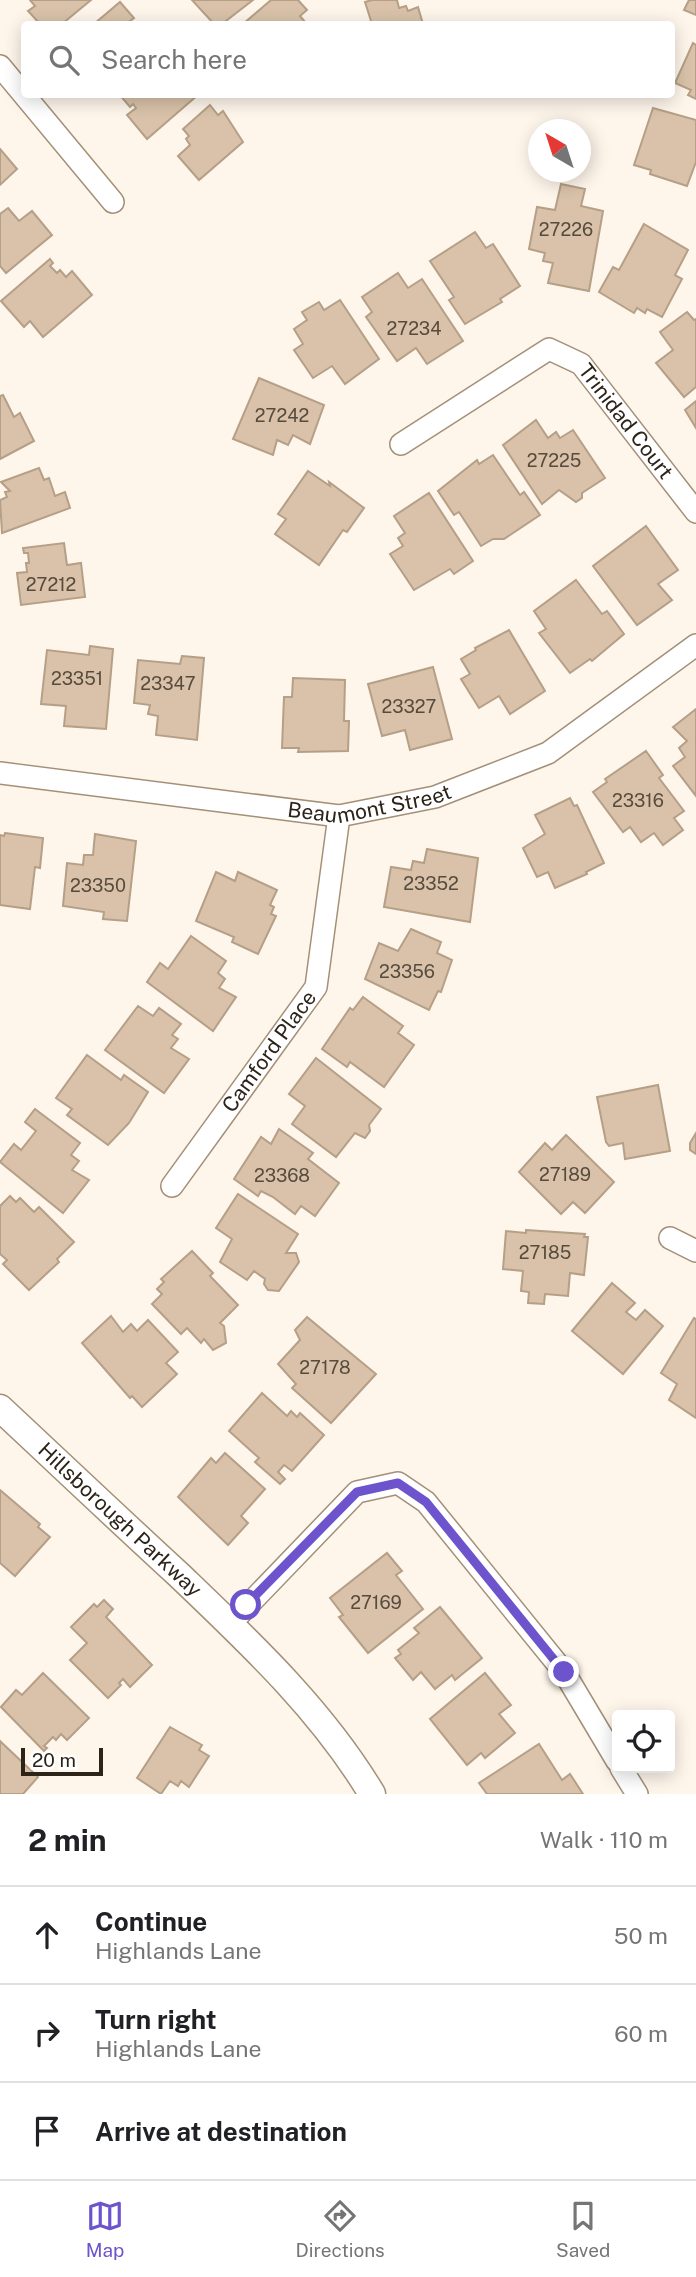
<!DOCTYPE html>
<html lang="en">
<head>
<meta charset="utf-8">
<style>
  body { margin:0; font-family:"Public Sans",sans-serif; background:#f6f6f6; color:#202124 }
  .controls { position:absolute; right:21px; bottom:21px; display:grid; overflow:hidden; border-radius:7px; box-shadow:0 4px 18px #0003 }
  .controls button { width:63px; height:63px; display:grid; place-items:center; padding:0; border:0; border-bottom:2px solid #e0e0e0; background:#fff; color:#202124; font:35px sans-serif }
  .compass { position:absolute; left:528px; top:119px; width:63px; height:63px; border-radius:50%; background:#fff; box-shadow:0 4px 18px #0003; rotate:321deg }
  .scale { position:absolute; left:21px; bottom:18px; width:82px; box-sizing:border-box; padding-left:7px; border:4px solid #2c2319; border-top:0; font-size:19px; line-height:24px; white-space:nowrap; color:#2c2319; -webkit-text-stroke:5px #fff; paint-order:stroke }
  .stop { position:absolute; width:21px; height:21px; margin:-16px; border:5px solid #6d54cd; border-radius:50%; background:#fff }
  .stop.end { background:#6d54cd; border-color:#fff; box-shadow:0 2px 7px #0008 }
  .list { margin:0; padding:0; list-style:none }
  h2 { display:flex; justify-content:space-between; align-items:center; height:91px; margin:0; padding:0 28px; font-size:30px }
  h2 small { font-size:23px; font-weight:400; color:#757577 }
  .list li { display:grid; grid-template-columns:46px 1fr auto; gap:21px; align-items:center; box-sizing:border-box; height:98px; padding:0 28px; border-top:2px solid #e0e0e0 }
  .list b { display:block; font-size:26px; white-space:nowrap }
  .list p { margin:0; font-size:23px; white-space:nowrap; color:#757577 }
  .list em { font-size:23px; font-style:normal; color:#757577 }
  .icon { flex:none; width:38px; height:38px; fill:none; stroke:currentColor; stroke-width:2; stroke-linecap:round; stroke-linejoin:round }
  .map { position:relative; flex:none; width:696px; height:1794px; overflow:hidden }
  .search { position:absolute; background:#fff; box-shadow:0 4px 18px #0003; left:21px; right:21px; top:21px; height:77px; display:flex; align-items:center; gap:18px; box-sizing:border-box; padding:0 24px; border-radius:7px; color:#757577; font-size:26px }
  .sheet { height:385px; background:#fff }
  nav { display:flex; justify-content:space-around; align-items:center; box-sizing:border-box; height:98px; border-top:2px solid #e0e0e0; background:#fff; font-size:19px; color:#757577 }
  nav a { display:grid; justify-items:center; gap:4px }
  nav .on { color:#6d54cd }
  .map>svg:first-child { display:block }
  .building { fill:#d9c2a9; stroke:#b59f86; stroke-width:2 }
  .lines { fill:none; stroke-linecap:round; stroke-linejoin:round }
  .minor-casing { stroke:#a48f77; stroke-width:24 }
  .tertiary-casing { stroke:#a48f77; stroke-width:29 }
  .minor { stroke:#fff; stroke-width:21 }
  .tertiary { stroke:#fff; stroke-width:26 }
  .route { stroke:#6d54cd; stroke-width:9 }
  .labels { text-anchor:middle; stroke-width:6; stroke-linejoin:round; paint-order:stroke }
  .number-label { font-size:18px; fill:#574b3d }
  .street-label { font-size:21px; fill:#2c2319; stroke:#fff }
</style>
</head>
<body>
<div class="map">
<svg width="696" height="1794" viewBox="0 0 696 1794">
  <rect width="100%" height="100%" fill="#fef5eb"/>
  <g class="building">
    <path d="M30,0H91L62,24H40L28,11L35,6Z"/>
    <path d="M192,0H253L222,24H214Z"/>
    <path d="M271,0H298L307,10L300,16L306,23L243,24Z"/>
    <path d="M372,0H397L399,8L406,6L408,11L418,7L423,24H372L365,2Z"/>
    <path d="M689,0H696V15L684,10Z"/>
    <path d="M120,2L134,18L126,24H94Z"/>
    <path d="M693,43L696,45V99L688,95L691,90L675,83Z"/>
    <path d="M119,94H199L147,139L127,115L136,108L133,104L130,107Z"/>
    <path d="M210,105L218,115L223,111L243,142L199,180L178,156L190,145L186,139L189,136L183,129Z"/>
    <path d="M653,108L696,120V162L687,186L650,174L651,170L634,165Z"/>
    <path d="M0,149L17,169L0,185Z"/>
    <path d="M561,184L585,189L581,206L603,211L589,291L548,283L553,263L543,261L545,253L529,249L537,207L555,210Z"/>
    <path d="M8,208L19,221L32,211L52,235L6,273L0,266V214Z"/>
    <path d="M644,224L688,250L675,275L682,279L662,317L647,309L645,313L637,308L634,313L599,292L613,267L619,270Z"/>
    <path d="M475,232L486,248L493,244L520,286L500,299L502,302L465,324L449,300L454,297L430,261Z"/>
    <path d="M50,259L53,263L50,266L57,273L60,270L66,277L72,271L92,295L43,337L30,321L24,327L1,301Z"/>
    <path d="M398,273L408,288L422,279L463,341L427,364L416,348L397,361L366,317L372,312L362,297Z"/>
    <path d="M340,300L379,359L345,384L332,366L313,378L294,350L303,344L294,329L307,320L302,312L319,302L324,310Z"/>
    <path d="M687,312L694,320L696,319V387L684,397L656,363L673,350L660,332Z"/>
    <path d="M259,378L324,405L310,444L293,435L288,445L277,440L273,455L233,439Z"/>
    <path d="M3,395L14,417L20,413L34,441L0,459V396Z"/>
    <path d="M696,401V428L685,410Z"/>
    <path d="M536,420L548,438L556,432L560,438L573,430L605,478L582,493V498L576,502L559,490L542,504L503,445Z"/>
    <path d="M493,455L520,495L524,492L540,515L504,539H493L481,546L459,512L454,515L438,491L477,460L479,464Z"/>
    <path d="M39,468L44,480L49,478L55,496L65,492L70,508L2,533L0,500L7,497L5,492L10,491L1,482Z"/>
    <path d="M308,471L330,486L329,482L364,508L347,532L343,530L319,565L275,534L286,519L278,514Z"/>
    <path d="M429,493L473,561L454,574L450,569L414,590L390,554L403,546L398,538L405,533L394,516Z"/>
    <path d="M646,526L678,570L658,584L672,600L637,625L593,566Z"/>
    <path d="M64,543L67,565L81,563L85,597L21,605L17,573L27,572L26,563H29L28,553H24L23,548Z"/>
    <path d="M576,580L602,614L607,611L624,634L592,661L590,659L570,673L539,633L546,629L534,611Z"/>
    <path d="M509,630L545,691L510,714L499,696L479,708L461,679L470,674L461,659L476,650L475,648Z"/>
    <path d="M90,646L113,649L106,729L64,726L66,706L41,704L47,650L89,655Z"/>
    <path d="M182,656L204,658L197,740L156,735L158,716L148,714L150,705L134,703L138,660L180,664Z"/>
    <path d="M433,667L452,739L410,750L405,730L382,736L368,684Z"/>
    <path d="M293,678L345,680L344,721H349L348,751L298,752L299,748H282L284,697H292Z"/>
    <path d="M696,709V796L673,766L685,757L679,748L687,741L673,727Z"/>
    <path d="M646,751L663,775L659,778L684,811L674,818L683,830L663,845L654,833L641,842L630,827L623,832L593,792L607,782L605,779Z"/>
    <path d="M570,798L574,806L577,805L604,863L586,872L587,874L555,888L548,872L537,877L523,848L545,834L535,815Z"/>
    <path d="M5,833L43,838L40,868L35,867L30,909L0,905V835L4,836Z"/>
    <path d="M95,834L136,841L127,921L103,919L104,912L63,906L67,863L83,865L84,855H93Z"/>
    <path d="M427,849L478,858L470,922L384,907L391,867L411,870L413,861L424,863Z"/>
    <path d="M216,872L235,881L238,872L277,890L270,905L274,907L271,914L276,916L258,954L232,942L234,937L196,921Z"/>
    <path d="M411,929L441,942L437,953L452,960L441,992L438,991L429,1010L365,979L379,943L398,951Z"/>
    <path d="M191,936L226,961L218,973L225,979L219,988L236,997L213,1031L147,982L160,963L168,969Z"/>
    <path d="M363,997L403,1026L398,1033L414,1045L384,1087L350,1062L347,1067L322,1049L350,1008L353,1010Z"/>
    <path d="M138,1006L153,1016L159,1008L181,1024L172,1035L178,1039L171,1048L189,1059L164,1093L105,1050Z"/>
    <path d="M87,1055L121,1080L124,1075L148,1092L129,1123L108,1145L67,1115L72,1109L56,1098Z"/>
    <path d="M316,1058L381,1109L369,1125L370,1131L365,1138L355,1133L336,1157L292,1124L305,1106L289,1094Z"/>
    <path d="M658,1085L670,1151L625,1159L623,1143L609,1146L606,1142L597,1097Z"/>
    <path d="M35,1109L80,1143L71,1155L79,1161L72,1170L89,1180L63,1213L0,1162L14,1144L21,1150L36,1131L25,1122Z"/>
    <path d="M279,1129L313,1153L308,1159L339,1183L315,1216L301,1206L295,1214L273,1197L261,1191L258,1196L234,1179L261,1137L271,1144Z"/>
    <path d="M696,1133V1154L690,1150V1143Z"/>
    <path d="M566,1135L614,1182L585,1213L573,1202L561,1214L519,1172L545,1143L552,1150Z"/>
    <path d="M238,1194L298,1234L286,1253H296L299,1262L279,1291L268,1290L264,1284L265,1279L254,1271L247,1280L220,1262L232,1239L216,1228Z"/>
    <path d="M10,1196L16,1202L20,1198L34,1212L39,1207L74,1242L57,1259L59,1262L29,1290L3,1264L7,1260L0,1254V1206Z"/>
    <path d="M526,1230L585,1234L584,1237H588L584,1275L570,1273L568,1296L545,1294L544,1304L528,1303L529,1292L521,1291L523,1271L503,1269L506,1231L526,1233Z"/>
    <path d="M192,1251L213,1273L210,1276L238,1305L220,1323L224,1326L226,1343L213,1350L204,1339L201,1343L187,1328L181,1334L152,1304L162,1294L157,1289L164,1282L161,1279Z"/>
    <path d="M612,1283L635,1303L626,1312L636,1320L645,1310L663,1326L623,1374L572,1331Z"/>
    <path d="M111,1316L123,1332L131,1324L137,1331L148,1320L178,1352L166,1363L177,1374L142,1407L132,1396L130,1398L82,1343Z"/>
    <path d="M307,1317L376,1374L331,1423L292,1388L296,1384L278,1364L300,1340L295,1330Z"/>
    <path d="M694,1318L696,1319V1418L669,1400L677,1384L661,1373Z"/>
    <path d="M262,1393L287,1416L291,1411L297,1417L300,1413L324,1435L292,1471L284,1465L278,1472L285,1479L280,1484L255,1462L259,1458L229,1431Z"/>
    <path d="M225,1453L265,1489L241,1516L248,1523L228,1545L178,1497L211,1458L216,1463Z"/>
    <path d="M0,1490L40,1524L38,1527L50,1537L15,1576L0,1563Z"/>
    <path d="M387,1553L402,1571L396,1575L423,1609L368,1653L339,1617L343,1615L330,1598Z"/>
    <path d="M104,1600L113,1609L106,1617L152,1665L130,1687L123,1679L119,1683L121,1685L108,1698L70,1660L87,1643L71,1627L94,1604L97,1607Z"/>
    <path d="M440,1607L482,1658L455,1680L452,1675L435,1689L421,1672L413,1680L395,1658L401,1654L398,1650L419,1633L414,1628Z"/>
    <path d="M43,1673L89,1718L67,1740L61,1734L56,1740L53,1737L44,1746L47,1748L44,1751L1,1707L16,1690L22,1695Z"/>
    <path d="M485,1673L511,1705L499,1714L515,1733L485,1758L481,1753L467,1765L430,1719Z"/>
    <path d="M170,1727L202,1745L199,1750L209,1756L189,1787L181,1781L178,1786L170,1781L161,1794L137,1778Z"/>
    <path d="M0,1741L38,1777L23,1794H0Z"/>
    <path d="M539,1744L562,1780L570,1774L583,1794H487L479,1783Z"/>
  </g>
  <g class="lines">
    <defs>
      <g id="minor">
        <path d="M0,66L113,202"/>
        <path id="s1" d="M401,444L549,349L581,364L696,512"/>
        <path id="s2" d="M0,773L339,816L435,797L548,753L696,645"/>
        <path id="s3" d="M172,1186L316,987L339,816"/>
        <path d="M670,1238L696,1251"/>
        <path d="M230,1624L357,1492L398,1483L426,1502L564,1672L617,1761"/>
        <path d="M621,1768L637,1794"/>
      </g>
      <g id="tertiary">
        <path id="s4" d="M0,1408C60,1464 119,1520 179,1575C249,1642 322,1710 372,1794"/>
      </g>
    </defs>
    <use href="#minor" class="minor-casing"/>
    <use href="#tertiary" class="tertiary-casing"/>
    <use href="#minor" class="minor"/>
    <use href="#tertiary" class="tertiary"/>
  </g>
  <g class="lines">
    <path class="route" d="M246,1605L357,1492L398,1483L426,1502L564,1672"/>
  </g>
  <g class="labels">
    <g class="number-label">
      <text x="566" y="236">27226</text>
      <text x="414" y="335">27234</text>
      <text x="282" y="422">27242</text>
      <text x="554" y="467">27225</text>
      <text x="51" y="591">27212</text>
      <text x="77" y="685">23351</text>
      <text x="168" y="690">23347</text>
      <text x="409" y="713">23327</text>
      <text x="638" y="807">23316</text>
      <text x="431" y="890">23352</text>
      <text x="98" y="892">23350</text>
      <text x="407" y="978">23356</text>
      <text x="565" y="1181">27189</text>
      <text x="282" y="1182">23368</text>
      <text x="545" y="1259">27185</text>
      <text x="325" y="1374">27178</text>
      <text x="376" y="1609">27169</text>
    </g>
    <g class="street-label">
      <text dy="7" stroke="none"><textPath href="#s1" startOffset="284">Trinidad Court</textPath></text>
      <text dy="7" stroke="none"><textPath href="#s2" startOffset="373">Beaumont Street</textPath></text>
      <text dy="7" stroke="none"><textPath href="#s3" startOffset="166">Camford Place</textPath></text>
      <text dy="7" stroke="none"><textPath href="#s4" startOffset="164">Hillsborough Parkway</textPath></text>
    </g>
  </g>
</svg>
<div class="controls">
<button><svg class="icon" aria-label="locate" viewBox="0 0 24 24"><circle cx="12" cy="12" r="6"/><path d="M12 2v4M12 18v4M2 12h4M18 12h4"/></svg></button>
</div>
<svg class="compass" viewBox="-18 -18 36 36"><path d="M0-13l5 13h-10z" fill="#e53935"/><path d="M0 13l5-13h-10z" fill="#757577"/></svg>
<div class="scale">20 m</div>
<div class="stop" style="left:246px;top:1605px"></div>
<div class="stop end" style="left:564px;top:1672px"></div>
<div class="search"><svg class="icon" aria-label="search" viewBox="0 0 24 24"><circle cx="10" cy="10" r="6"/><path d="M15 15l6 6"/></svg>Search here</div>
</div>
<section class="sheet">
<h2>2 min<small>Walk · 110 m</small></h2>
<ul class="list">
<li><svg class="icon" aria-label="ahead" viewBox="0 0 24 24"><path d="M12 20V5M6 11l6-6 6 6"/></svg><div><b>Continue</b><p>Highlands Lane</p></div><em>50 m</em></li>
<li><svg class="icon" aria-label="right" viewBox="0 0 24 24"><path d="M7 20v-9h11M14 6l5 5-5 5"/></svg><div><b>Turn right</b><p>Highlands Lane</p></div><em>60 m</em></li>
<li><svg class="icon" aria-label="arrive" viewBox="0 0 24 24"><path d="M6 21V4h12l-3 4 3 4H6"/></svg><div><b>Arrive at destination</b></div></li>
</ul>
</section>
<nav>
<a class="on"><svg class="icon" aria-label="map" viewBox="0 0 24 24"><path d="M3 6l6-2 6 2 6-2v14l-6 2-6-2-6 2zM9 4v14M15 6v14"/></svg>Map</a>
<a><svg class="icon" aria-label="directions" viewBox="0 0 24 24"><path d="M12 3l9 9-9 9-9-9zM9 14v-3h6M13 9l2 2-2 2"/></svg>Directions</a>
<a><svg class="icon" aria-label="saved" viewBox="0 0 24 24"><path d="M7 4h10v16l-5-4-5 4z"/></svg>Saved</a>
</nav>
</body>
</html>
